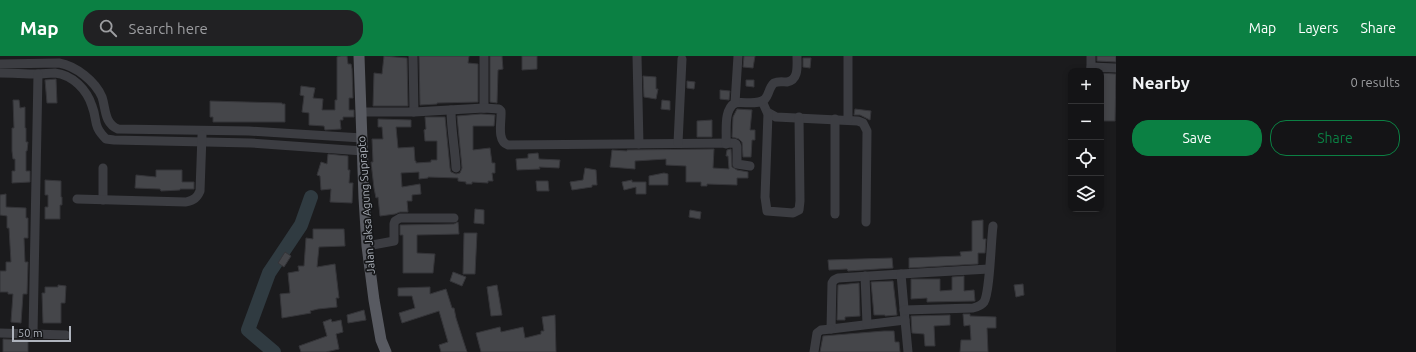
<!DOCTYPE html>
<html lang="en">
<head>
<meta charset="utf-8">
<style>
  body { margin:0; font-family:Ubuntu,sans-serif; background:#212123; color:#f1f3f6 }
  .controls { position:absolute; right:12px; top:12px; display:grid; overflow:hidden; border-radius:8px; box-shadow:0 2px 6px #0003 }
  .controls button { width:36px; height:36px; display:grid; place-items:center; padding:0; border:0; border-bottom:1px solid #333335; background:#141416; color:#f1f3f6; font:20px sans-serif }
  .scale { position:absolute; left:12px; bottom:10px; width:59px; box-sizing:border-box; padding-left:4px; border:2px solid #aeb3bc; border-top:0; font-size:11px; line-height:14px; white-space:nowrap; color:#aeb3bc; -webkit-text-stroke:3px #151618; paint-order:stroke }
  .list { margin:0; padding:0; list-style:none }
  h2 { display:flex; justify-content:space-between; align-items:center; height:52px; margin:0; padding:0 16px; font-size:17px }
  h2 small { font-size:13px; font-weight:400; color:#9d9ea1 }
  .actions { display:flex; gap:8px; padding:12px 16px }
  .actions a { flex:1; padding:9px 0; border:1px solid #0b8043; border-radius:16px; text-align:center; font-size:14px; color:#0b8043 }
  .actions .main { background:#0b8043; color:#fff }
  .icon { flex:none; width:22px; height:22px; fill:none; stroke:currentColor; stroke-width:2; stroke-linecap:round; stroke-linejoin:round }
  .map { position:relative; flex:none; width:1116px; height:296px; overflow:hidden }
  header { display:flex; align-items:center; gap:24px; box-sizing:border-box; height:56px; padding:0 20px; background:#0b8043; color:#fff }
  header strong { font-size:19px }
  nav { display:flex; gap:22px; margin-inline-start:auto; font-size:14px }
  .search { width:280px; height:36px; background:#212123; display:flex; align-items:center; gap:10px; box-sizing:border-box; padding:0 14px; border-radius:16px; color:#9d9ea1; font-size:15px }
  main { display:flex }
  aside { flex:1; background:#141416 }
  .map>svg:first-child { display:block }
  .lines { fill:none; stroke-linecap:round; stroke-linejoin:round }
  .river { stroke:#303b41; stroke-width:14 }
  .building { fill:#45464a; stroke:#353539 }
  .minor { stroke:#3c3d42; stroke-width:9 }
  .major { stroke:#585a61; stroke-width:11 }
  .labels { text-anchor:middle; stroke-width:3.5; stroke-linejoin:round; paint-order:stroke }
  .street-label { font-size:11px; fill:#aeb3bc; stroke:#151618 }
</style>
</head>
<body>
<header>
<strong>Map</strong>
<div class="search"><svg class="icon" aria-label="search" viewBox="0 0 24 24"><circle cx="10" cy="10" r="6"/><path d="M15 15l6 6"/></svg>Search here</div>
<nav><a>Map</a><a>Layers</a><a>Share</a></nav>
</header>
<main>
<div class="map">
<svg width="1116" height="296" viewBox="0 0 1116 296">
  <rect width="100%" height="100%" fill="#1b1b1d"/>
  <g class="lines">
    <path class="river" d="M274,296L248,274L269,217L301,169L311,141"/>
  </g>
  <g class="building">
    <path d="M341,0H347L348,8H351L352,13L353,42H349V54H354V61H343V64H340L341,73L325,74L324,70L309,69V57L302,56L304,40L300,39L301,30L315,32L313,42L323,43L322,54H335V44H337V1Z"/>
    <path d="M384,0L407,2L408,50H373L374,17L382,18Z"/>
    <path d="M419,0H469L468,7L478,8V46L437,47V48L420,49Z"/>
    <path d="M490,0H502L503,13L498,14L497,47L490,46Z"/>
    <path d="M522,0H537V13L522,14Z"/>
    <path d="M744,0H755L753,12L743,11Z"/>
    <path d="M1097,0H1116V6L1097,5Z"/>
    <path d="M803,2H811L810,12L803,11Z"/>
    <path d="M1101,17L1116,18L1115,65H1101Z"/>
    <path d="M643,20L656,21V33H658L656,43L644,41Z"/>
    <path d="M56,23L57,47H47L45,24Z"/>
    <path d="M746,24H754V31L746,30Z"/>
    <path d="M687,25L695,26L694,33L687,32Z"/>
    <path d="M720,34L730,35L729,44L720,43Z"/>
    <path d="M13,44H19L20,52L25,51V72H26V86H28L27,95H26V115H30V126L12,127V115H15V103H13L12,95V72H14Z"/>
    <path d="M662,44L670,45V54L661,53Z"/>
    <path d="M210,45L282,47V48H285V66H213V61H210Z"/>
    <path d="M737,53L752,54L750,74H755V84H752L751,101H743L742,86L739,83L732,81L733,61Z"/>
    <path d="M855,53L871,55L870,64L860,59H854Z"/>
    <path d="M481,58L495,59L494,70H473V94L490,92L492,107H495V117H492L493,125H488V127L472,126V128H466V126L458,125V122L428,121V122L419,123V116L401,117L402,131L420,128L421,138L412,139V145H407L408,156H400L395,158L380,160L378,141L376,142L374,132L371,106H373L372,83H383L382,71H378V63L411,64V71H396L398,92L414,91L415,105H416V107L431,106V104H437V85H425L424,74L426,73L425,61H445L450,112L451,116L456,118L460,117L462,112L457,60Z"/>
    <path d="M712,64V81H697V65Z"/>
    <path d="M714,93L713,112L729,113L728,100H726L727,94L731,93L732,111L737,114L748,116V122H737V129L707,128V130H701V126H686V110L666,109V103L635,105V113L610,111L612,94L627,95V94Z"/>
    <path d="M538,97L539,103L560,104L559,112L539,111L540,113L517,114L516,103L528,102V98Z"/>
    <path d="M328,98L348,100V114H350L349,127H353L352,147L330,146L331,133L321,134L320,120L317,119L321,106L327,108Z"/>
    <path d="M585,112L596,114L597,129H592V131L572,134L570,126L583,124Z"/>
    <path d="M156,114H182V126H194V133H180V134L161,135L160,133L135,132L136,119L156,121Z"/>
    <path d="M664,117L668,118V129H649V120Z"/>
    <path d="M45,124L61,125V141H62V149H60V163H45V151H48V139H45Z"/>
    <path d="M632,124V126H646V138H636V131L624,134L622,126Z"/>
    <path d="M536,125H548L549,135H537Z"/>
    <path d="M6,138V151L26,152V162H28V182H24L25,206H28L27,238H23L21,267L11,266L13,238H8V236H0V215H6V206H11L9,172H7V160L0,159V139Z"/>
    <path d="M475,153L484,154V168L474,167Z"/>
    <path d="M690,154L701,156L700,163L689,161Z"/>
    <path d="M983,164V183H986L985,197H978V208L909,212V202L961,200L960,196L972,195V165Z"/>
    <path d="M458,166L459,178L417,179V197L435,198L433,217H403V179H400V169L454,168Z"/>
    <path d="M313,173H344L345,190L319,191L317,211L335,208L339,242H336L337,251L318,253L310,255L311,257L282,262L280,238L290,237L288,217L299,215L298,210H304L306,182L313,183Z"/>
    <path d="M464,177H477L475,218H463Z"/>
    <path d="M285,196L291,200L284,211L278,207Z"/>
    <path d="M892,202L893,212L848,215L847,213L829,214L828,204Z"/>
    <path d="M453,216L466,221L462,230L450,225Z"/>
    <path d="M964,220V235L974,234L975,245L927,246V242L911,243V223H940V235L952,234V221Z"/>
    <path d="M893,225L897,259L885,260V259H874L871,226Z"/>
    <path d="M859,227L860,260L845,261V264H837L838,229Z"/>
    <path d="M1023,228L1024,239L1016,241L1014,229Z"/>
    <path d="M58,229L66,230L65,247H61V267H43L42,237H45V231H58Z"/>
    <path d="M497,229L502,259L491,260L487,231Z"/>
    <path d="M430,231V238L446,233L452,252H454L456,262L467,296H441L439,289L448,286L439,255L402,267L399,257L415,252L412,240H398V232Z"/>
    <path d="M364,254L366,264L348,267L347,259Z"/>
    <path d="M963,258H970V260L996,261V272H987L988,296H960L961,284H971L970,269L964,270Z"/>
    <path d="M555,259L556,296H481L476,277L500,271L501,276L523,271L525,282L541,278V275H544L542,261Z"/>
    <path d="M950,259V269L934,270L935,290H925L924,278L912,277L911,260Z"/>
    <path d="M331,263L332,266L341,264L343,276L336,278L339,293L326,296H301L299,290L327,280L323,266Z"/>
    <path d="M884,275H894L895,286H899L900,296H820L823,280Z"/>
    <path d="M3,283L28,284V296H3Z"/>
  </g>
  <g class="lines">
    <g class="minor">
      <path d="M413,0L414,56"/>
      <path d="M637,0L639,88"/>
      <path d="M0,8L59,7C76,10 95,25 102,41C106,53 104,67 118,73L249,75L362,82"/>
      <path d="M1091,11L1116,12"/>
      <path d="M1091,15V0"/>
      <path d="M0,17C12,17 25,18 37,18C43,18 49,17 55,17C73,19 87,34 92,50C98,65 92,69 106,83L114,84L251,87L363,95"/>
      <path d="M762,45L767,56L776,61L858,65L863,67L867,75L866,166"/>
      <path d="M735,47C743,45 758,50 765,43C769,39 769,31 774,27C778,25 783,26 787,26C799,24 797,10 797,0"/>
      <path d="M484,52V0"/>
      <path d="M451,54C451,73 455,93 456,112"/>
      <path d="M361,56H414L484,52L499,53L501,55C502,64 496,85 508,89L734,87L736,88L737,91V108L750,110"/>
      <path d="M768,57L765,141L767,155L793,157L799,154L800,145L799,61"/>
      <path d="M835,63V158"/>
      <path d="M848,64V0"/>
      <path d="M678,87L682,3"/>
      <path d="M726,88C727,76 723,54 735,47L738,0"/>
      <path d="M103,112V144"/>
      <path d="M77,143L186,146C194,144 197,142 200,135L202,79"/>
      <path d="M367,190L394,185V168L395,165L400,162H454"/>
      <path d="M901,218L905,264L831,273L832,227L834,224L838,222Z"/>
      <path d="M901,218L989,213"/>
      <path d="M865,220L867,268"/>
      <path d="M904,254L973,252C977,251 981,250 984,246C990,236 991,184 993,170"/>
      <path d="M905,264L908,296"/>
      <path d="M0,277L66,279"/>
      <path d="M33,278L38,18"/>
      <path d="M814,296L817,277L821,274L831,273"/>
    </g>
    <path class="major" d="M359,0L364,142L367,190L374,244L381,284L386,296"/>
  </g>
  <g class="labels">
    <g class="street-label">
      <text transform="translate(366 149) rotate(-94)" y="4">Jalan Jaksa Agung Suprapto</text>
    </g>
  </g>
</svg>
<div class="controls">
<button>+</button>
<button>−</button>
<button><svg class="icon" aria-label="locate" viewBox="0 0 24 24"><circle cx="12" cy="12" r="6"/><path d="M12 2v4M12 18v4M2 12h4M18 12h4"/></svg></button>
<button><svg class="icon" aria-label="layers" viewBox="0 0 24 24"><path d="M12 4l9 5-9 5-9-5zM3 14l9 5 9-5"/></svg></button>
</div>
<div class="scale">50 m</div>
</div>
<aside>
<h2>Nearby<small>0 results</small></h2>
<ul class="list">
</ul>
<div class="actions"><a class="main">Save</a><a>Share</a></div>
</aside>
</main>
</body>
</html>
